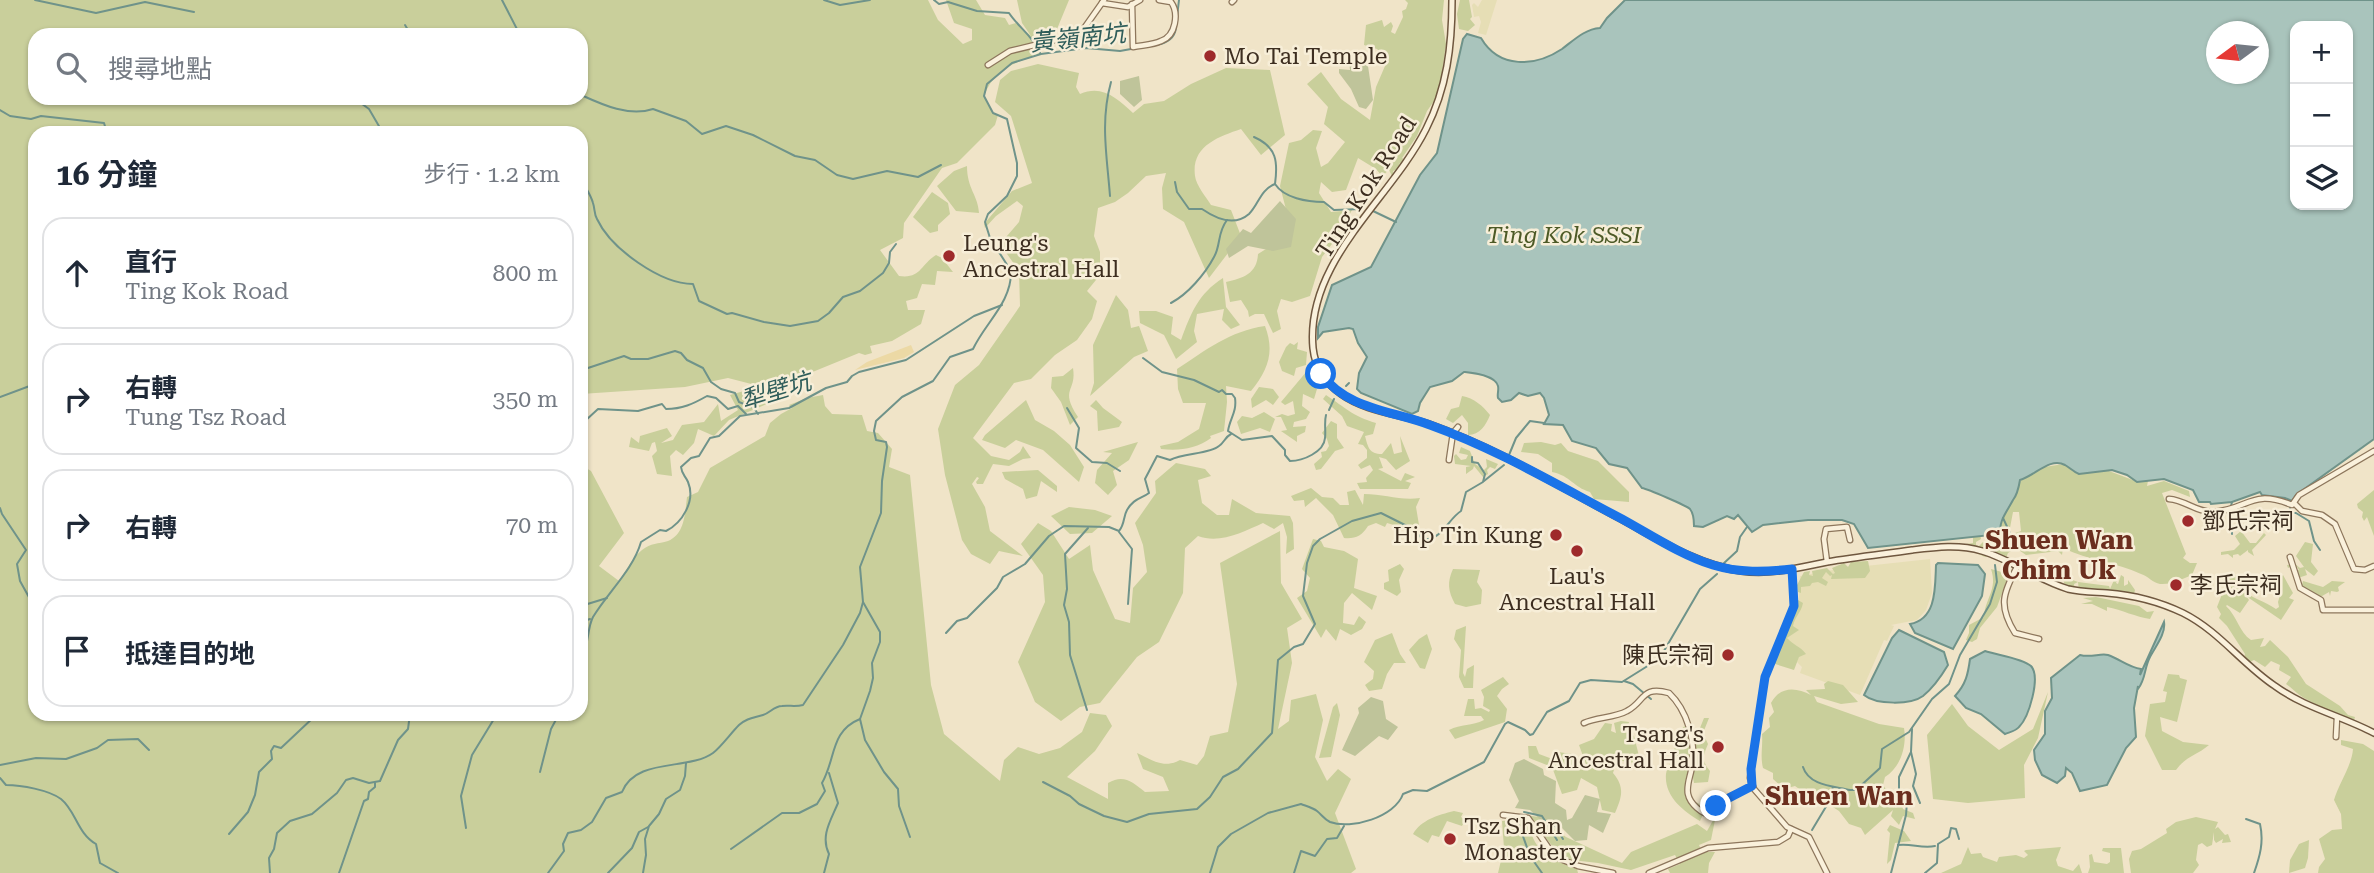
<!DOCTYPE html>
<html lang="zh-TW">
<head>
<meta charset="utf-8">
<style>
  body { margin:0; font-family:"Roboto Serif","Noto Sans TC",serif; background:#f6f6f7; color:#1f2937 }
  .controls { position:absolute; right:21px; top:21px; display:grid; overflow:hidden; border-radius:14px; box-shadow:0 2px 5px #0004 }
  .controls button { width:63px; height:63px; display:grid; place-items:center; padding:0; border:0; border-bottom:2px solid #e0e1e3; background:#fff; color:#1f2937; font:35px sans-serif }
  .compass { position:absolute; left:2206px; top:21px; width:63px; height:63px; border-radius:50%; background:#fff; box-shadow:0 2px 5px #0004; rotate:255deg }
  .stop { position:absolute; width:21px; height:21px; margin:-16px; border:5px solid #1a73e8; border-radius:50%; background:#fff }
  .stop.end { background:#1a73e8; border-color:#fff; box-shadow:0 2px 7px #0008 }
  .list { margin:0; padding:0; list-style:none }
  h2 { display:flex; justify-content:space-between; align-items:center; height:91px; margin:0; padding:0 28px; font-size:30px }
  h2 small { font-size:23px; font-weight:400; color:#747a83 }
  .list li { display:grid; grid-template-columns:46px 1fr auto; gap:21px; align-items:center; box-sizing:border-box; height:112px; margin:0 14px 14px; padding:0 14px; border:2px solid #e0e1e3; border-radius:21px }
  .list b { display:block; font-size:26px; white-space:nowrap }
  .list p { margin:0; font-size:23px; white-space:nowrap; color:#747a83 }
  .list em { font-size:23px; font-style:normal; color:#747a83 }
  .icon { flex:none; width:38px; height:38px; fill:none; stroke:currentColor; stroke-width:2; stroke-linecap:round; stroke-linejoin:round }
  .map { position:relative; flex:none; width:2374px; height:873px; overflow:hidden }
  .search { position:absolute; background:#fff; box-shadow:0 2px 5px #0004; left:28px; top:28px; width:560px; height:77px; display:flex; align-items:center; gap:18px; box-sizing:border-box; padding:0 24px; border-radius:21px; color:#747a83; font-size:26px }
  .panel { position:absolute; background:#fff; box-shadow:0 2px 5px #0004; left:28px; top:126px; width:560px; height:595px; border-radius:21px }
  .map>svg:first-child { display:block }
  .farmland { fill:#e6deb5 }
  .green { fill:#c9cf9b; fill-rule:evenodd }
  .sand { fill:#ecd9a5 }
  .cemetery { fill:#bfc49a }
  .water { fill:#a9c4bc; stroke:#6f938a; stroke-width:2; fill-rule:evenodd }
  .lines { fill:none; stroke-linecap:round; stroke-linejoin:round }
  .stream { stroke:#6f938a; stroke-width:2 }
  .minor-casing { stroke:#8d765c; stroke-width:7 }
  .secondary-casing { stroke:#6f573f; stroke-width:8 }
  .minor { stroke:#faf1dc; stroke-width:4.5 }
  .secondary { stroke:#faf1dc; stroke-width:5 }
  .route { stroke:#1a73e8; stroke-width:9 }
  .poi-dot { fill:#9e2a2b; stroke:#f7eed8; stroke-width:2.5 }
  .labels { text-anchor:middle; stroke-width:5; stroke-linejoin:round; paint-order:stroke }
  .poi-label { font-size:23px; fill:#3d2e20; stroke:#f7eed8; text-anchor:start }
  .street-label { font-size:23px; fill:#3d2e20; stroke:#f7eed8 }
  .park-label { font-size:23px; font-style:italic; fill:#4d5a26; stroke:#f7eed8 }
  .water-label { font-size:24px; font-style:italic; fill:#2f5d5a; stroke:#f7eed8 }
  .quarter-label { font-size:26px; font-weight:bold; fill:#6b2e1e; stroke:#f7eed8 }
</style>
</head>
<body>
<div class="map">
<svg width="2374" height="873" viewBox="0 0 2374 873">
  <rect width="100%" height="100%" fill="#f0e4c8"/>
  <g class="farmland">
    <path d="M1482,0H1497L1486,35L1478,33L1481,22L1479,16L1474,17L1472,5L1474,3L1478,7Z"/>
    <path d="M1930,559L1932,593L1926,610L1917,620L1891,625L1894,626L1887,641L1884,640L1860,695L1800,673L1802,667L1797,662L1801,650L1782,642L1799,600L1800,576L1838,569Z"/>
  </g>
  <g class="green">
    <path d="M0,0H928L938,20L963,44L972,40V29L954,23L946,0H976L985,15L1005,18L1009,25L1016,23L1031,36L1022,23L1017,0H1069L1057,29L1046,42L1035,40L1041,54C1014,63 995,68 984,96L993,113L998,115L995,125L957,163L942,168L904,223L903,238L880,250L899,276C921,279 920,265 936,255L942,258L953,272L937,271L935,285L922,284L917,298L906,301L908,310H925L921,324L892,341L870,346L872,353L865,355L859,353L771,389L728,378L685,387L581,394V133H35V714H581V465L591,471L624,533L599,566L619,581C626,571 632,558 642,550C651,543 658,544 668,541C685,534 685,513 687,497L698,492L710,468L765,436L770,423L781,414L792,408L789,405L807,398L823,395L825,406L832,414L862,415L867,431L878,433L892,449L889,467L910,475L931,685L944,734L1000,781L1004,760L1018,747L1039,754L1060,748L1082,732L1090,713L1106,715L1112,726L1095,751L1067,777L1108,799V783C1124,774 1132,782 1145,792L1169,791L1163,777L1143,769L1137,753C1152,760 1164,769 1180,760L1197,765L1204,756L1210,736L1228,732L1237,684L1220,563L1280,531L1281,583L1302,619L1287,628L1292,663L1278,729L1289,721L1291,700L1316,694L1323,720L1315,757L1327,781L1338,769L1351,779L1335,813L1356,869L1351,873H0ZM35,35H581V98H35Z"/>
    <path d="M1405,0H1444L1442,20L1446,44L1439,94L1427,111L1417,136L1402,158L1405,160L1399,164L1400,166L1396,170L1393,171L1394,174L1392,176L1389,170L1382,176L1376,169L1358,158L1346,190L1332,192L1321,182L1319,193L1331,212L1352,210L1335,240L1322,257L1310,296L1292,302L1281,299L1277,311L1281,329L1273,333L1264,314H1255L1249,317L1248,311L1241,300L1230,302L1226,282C1243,278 1257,274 1258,254L1277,242L1291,229L1280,186L1289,143L1301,140L1313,130L1322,131L1316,148L1321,167L1328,163L1345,142L1324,124L1328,107L1307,84L1321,72L1341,99L1370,120L1376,87L1388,59L1377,49L1364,45L1366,25L1382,20L1384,27L1391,22L1393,26L1391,32L1395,34L1403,17L1402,11L1406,9L1408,3Z"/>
    <path d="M1460,0H1469L1472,17L1470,19L1475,25L1468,31L1459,29L1457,14Z"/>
    <path d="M1038,64L1079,73L1076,87L1080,94C1102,84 1117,98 1133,113L1144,104L1164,101L1191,84L1226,68L1270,70L1285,135L1261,155L1241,129C1218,137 1191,146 1195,176C1196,185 1206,197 1211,205L1231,210L1241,236L1209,278L1184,222L1163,209L1162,188L1166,173L1146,176L1128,193L1115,202L1098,208L1094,236L1100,252V275L1087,291L1097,301L1092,319L1077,340L1055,355L1031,379L1014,383L973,438L991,456L1009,460L1020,452L1023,446L1031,458L1023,459L1009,466L993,464L983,484H977L976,482L979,478L977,477L972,484L985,507L990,531L1023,556L999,551L990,564L971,554L962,540L945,475L938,429L955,385L979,365L1020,306L1019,271L1000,244L1019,222L1023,206L1017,201L996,216L985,228L984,224L1012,191L1032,183L1011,116L995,102L1000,80L1011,71Z"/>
    <path d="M967,166C967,189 978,195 979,213L956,211L937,186L954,171Z"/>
    <path d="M932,192L948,203L950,214L938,225V231L930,233L913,217Z"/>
    <path d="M1223,278L1226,307L1240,325L1231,329L1222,320L1224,309L1197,314L1194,331L1197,342L1176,359L1164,335L1140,323L1139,311H1156L1173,317L1171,334L1181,340C1191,313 1198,294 1223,278Z"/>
    <path d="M1116,295L1128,310L1131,328L1139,326L1148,351L1134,357L1090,396L1094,383L1093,345Z"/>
    <path d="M1265,326C1275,352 1268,370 1251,391L1226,386L1227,402L1224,431L1210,436L1211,438C1196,449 1179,451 1161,449L1160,446L1178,442L1199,429L1206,403H1183L1178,389L1177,369C1206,350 1230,331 1265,326Z"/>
    <path d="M1298,342L1297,349L1307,352L1306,365L1296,368L1294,376L1282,371L1279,362L1286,347L1290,343L1294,345Z"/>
    <path d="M1073,368C1077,392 1059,388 1078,417L1070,425L1061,402L1051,388L1052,377L1063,376Z"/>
    <path d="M1307,371L1311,373L1307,380L1317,389L1314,399L1303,394L1302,406L1310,412L1306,419L1294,422L1293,427L1306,426L1305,432L1297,436V442L1281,431L1287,430L1281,417H1275L1282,414L1288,416L1295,414L1293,401L1285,405L1281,402Z"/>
    <path d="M1259,387L1273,389L1279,397L1273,405L1266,400L1252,408L1251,399Z"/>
    <path d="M744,391L767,404L729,420L714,436L698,429L694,443L683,455L676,450L670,456L672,476L657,474L652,456L657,451L655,442L652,443L649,451L629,447L631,437L639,443L640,436L667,428L672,436L661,443L673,440L682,425L704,422L718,404L721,421L738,410L730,395Z"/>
    <path d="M1326,395C1346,408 1352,416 1376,423L1373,434L1365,436C1368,447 1369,454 1382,454L1391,443L1394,454L1402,452L1400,436L1410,461L1396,470L1386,459L1379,457L1383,468L1378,469L1401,481L1405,473L1415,477L1405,481L1411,483L1408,489H1360L1357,483L1367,482L1366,478L1373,470L1370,465L1361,469L1358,465L1367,458V450L1363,445L1358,444L1364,432L1347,426L1342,416L1323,399Z"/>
    <path d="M1462,396C1474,398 1483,406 1490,415C1486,425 1480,435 1468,435V423L1462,415L1453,423L1446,419L1451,409L1459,407Z"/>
    <path d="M1026,400L1035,420L1054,431L1070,445L1084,467L1079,482L1043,450L1016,440L1005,448L982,440L985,435Z"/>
    <path d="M1096,400L1103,408L1122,422L1119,427L1098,431L1097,411L1090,406Z"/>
    <path d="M1264,412L1275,419L1270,432L1260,428L1241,434L1237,422L1242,416L1252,418Z"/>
    <path d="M1331,421L1337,424V438L1344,448L1335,451L1321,469L1316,470L1314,464L1322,457L1321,452L1326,451L1329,446L1327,439L1322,433Z"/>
    <path d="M1138,442L1129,460L1113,471L1117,485L1108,495L1095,483L1097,470L1112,453L1103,452Z"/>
    <path d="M1541,442L1555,445L1561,443L1568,451L1598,461L1629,492V502L1594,499L1590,492C1573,487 1571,476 1552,472V463L1538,454L1521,452L1524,443Z"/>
    <path d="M1461,447L1470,451L1475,464L1484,470L1487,467L1486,459L1498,464L1495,469L1490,467L1487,470L1488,474L1483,477L1474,466L1473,469L1466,474V467L1471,466L1455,464L1454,456L1456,454L1461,460L1466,459L1468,455L1459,453Z"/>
    <path d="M1176,463L1205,469L1211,476L1198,480L1202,503L1217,515H1229L1232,499L1256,513L1290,516L1293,523L1294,549L1286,554L1287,537L1283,523L1274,529L1263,523C1243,532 1220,544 1198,536L1185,548L1183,593L1159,642L1137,657L1100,703L1080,707L1061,721L1035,702L1018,662L1045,602L1043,575L1021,544L1038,523L1051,531L1069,559L1090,545L1093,570L1115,619L1130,623L1133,588L1147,572L1143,545L1135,523L1156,493L1155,481Z"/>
    <path d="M2064,464L2109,471L2138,482L2148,481L2147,486L2164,481L2189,491L2190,497L2172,490L2162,493L2186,554L2183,558L2190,563H2197L2192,575C2182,579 2171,585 2160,584C2153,583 2148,576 2141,574C2116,562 2089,561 2063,548L2062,555L2058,551L2026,555L2016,548L2008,553L2005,560H1998L1994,557L1995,549H1999L2001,536H2007L2021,531L2019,512H2013L2009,533L1996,535L1991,555L1985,557L1958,545L1973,543V536L1980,534L1981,539L1976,542V545L1979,546L1983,542L1987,544L1989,542L1984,536L2022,479L2044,467Z"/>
    <path d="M1038,470L1057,486V492L1041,481L1037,496L1026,499L1023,489L1005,479L1002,472Z"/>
    <path d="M1311,488L1322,497L1333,498L1340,505H1349L1347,492L1355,490L1363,505L1364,494C1384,494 1401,501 1420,498L1416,507L1419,525L1404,528L1387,523L1385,527L1376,523L1368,526C1362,536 1355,539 1344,538L1333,515L1316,498L1305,507L1304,500L1294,501L1291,496Z"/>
    <path d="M2374,490V536L2367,517L2364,521L2362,517L2363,512L2358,508L2357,504Z"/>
    <path d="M1069,507L1095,510L1112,516L1092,533L1070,534L1051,516Z"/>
    <path d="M2241,531L2250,543H2256L2264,533L2266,535L2252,550L2254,556L2248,552V550L2240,556L2238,554L2233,555V558L2228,554L2221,555V552L2234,550L2240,544L2235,536Z"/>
    <path d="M1313,539L1321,541L1324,547L1344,551L1358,559L1354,588L1377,596L1372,610L1352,593L1344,603L1343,623L1354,625L1359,616L1366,622L1362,629L1351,635L1340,629L1336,641L1326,629L1321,638L1297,598L1307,591L1310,578L1302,569Z"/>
    <path d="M2305,542L2313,544L2311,562L2318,571L2314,576L2305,569L2307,575L2298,578L2294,570H2299L2297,567L2293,565L2288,568L2287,565L2295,564L2300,568L2304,567L2296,556Z"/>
    <path d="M1868,561L1870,571L1865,578L1831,579L1832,575L1830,576L1826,572L1822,578L1828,582L1826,586L1818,582L1812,583L1810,586L1801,587V593L1798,592L1797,585L1804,572L1810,571L1809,575L1813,576L1812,571L1827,568L1833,574L1835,573L1832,568L1844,563L1848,567L1851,562Z"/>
    <path d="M1400,564L1404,569L1399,580L1401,592L1397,596L1384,589V583L1389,581L1388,570Z"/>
    <path d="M1453,569L1480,570L1477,582L1482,590L1481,604L1466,607L1455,604C1448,591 1447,582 1453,569Z"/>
    <path d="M1991,569L2009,574L1997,607L1980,628L1977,639L1972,642L1966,640L1969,633V625L1984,617C1985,598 1998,590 1991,569Z"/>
    <path d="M2121,575L2124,577V586L2128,584V580L2135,590L2134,594L2079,592L2078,582L2074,584L2075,590L2066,587L2063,580L2067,578L2078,582L2109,586L2110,589L2115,578H2118L2116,583L2118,584Z"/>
    <path d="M2224,575H2236L2238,581L2234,586L2235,588L2243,585L2240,589C2252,598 2264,601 2276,609L2279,607L2278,602L2280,595L2269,590L2272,579L2276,575L2280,578L2283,575L2293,593L2289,598L2294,600L2281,620L2246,596L2249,600L2240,613L2227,605L2226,606C2237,616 2239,632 2251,640L2264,638L2260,647L2265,646L2270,640L2288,657L2306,684L2340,706L2348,715L2355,717L2354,720C2337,714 2320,707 2304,698C2297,694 2292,688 2286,684L2291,677L2279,670L2280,665L2271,661L2265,667L2254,660L2245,664L2243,662L2245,654L2227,626L2219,618L2221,614L2217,607L2222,594L2230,591L2228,585L2221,584Z"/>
    <path d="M2303,581L2323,587L2332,581L2345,582L2338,587L2339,591L2337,592L2331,591L2330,596L2329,592L2317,599L2301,589Z"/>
    <path d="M2096,597L2139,606L2147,612L2154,611L2150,619C2136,617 2122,610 2107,607V611L2092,604H2081L2093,601L2083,598Z"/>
    <path d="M1798,600L1803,603C1801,613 1795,616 1793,626L1799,630L1787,638C1793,645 1800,646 1806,654L1799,657L1794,670L1772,663L1790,625L1791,604Z"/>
    <path d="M1466,626L1463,673L1465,677L1467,669L1474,665L1473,688H1464L1459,677L1461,650L1454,639L1456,630Z"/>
    <path d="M1392,633L1400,654L1406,663H1394L1387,674L1382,689L1369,691L1365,685L1373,679L1374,671L1364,662L1375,640Z"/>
    <path d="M1427,634L1432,649L1425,669L1420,668L1409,650L1419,639Z"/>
    <path d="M2168,674L2179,675L2180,678L2187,680L2177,722L2160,717L2162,731L2183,742L2209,745C2196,756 2186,756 2176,770H2162L2145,736L2150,704L2165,702L2167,692L2163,691Z"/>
    <path d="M1503,677L1509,684L1502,689L1497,696L1507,709L1505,722L1455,739L1449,730C1461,724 1472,726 1484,720L1481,716H1464L1468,699H1474L1475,709L1481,708L1489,712L1490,710L1483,706L1484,697L1481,690Z"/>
    <path d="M1828,681L1843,685L1858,702L1841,704L1814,696L1817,702L1879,724L1904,728C1907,746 1901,767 1885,777L1883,785L1893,800V808L1896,803H1901L1903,809L1913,813L1915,819L1903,816L1899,825L1891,816L1893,810L1865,835L1861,828L1849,824L1839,811L1822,800L1816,801L1795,786L1784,789L1773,779V773L1763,768C1760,756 1763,746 1762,734L1770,727L1769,718L1774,712L1771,703C1780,686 1796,687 1811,695L1806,690L1825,689L1824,684Z"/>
    <path d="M2048,692L2038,738L2024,765L2025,798L1968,803L1933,799L1927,735L1952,704L1968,726L1999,750L2033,729Z"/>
    <path d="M1337,703L1340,715L1331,757L1319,758L1333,707Z"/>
    <path d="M1704,718H1709L1703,733L1708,744C1703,756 1701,760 1710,771L1708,782L1694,783L1693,778L1687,774V800L1698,803L1705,810L1700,821C1683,811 1664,796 1666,774C1667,766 1673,760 1674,753C1677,737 1671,734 1687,725L1694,732L1700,728Z"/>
    <path d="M1621,721L1629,722L1627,729L1634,736L1640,760L1634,763L1617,760L1613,773C1625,787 1622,797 1615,813L1602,810L1597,787L1581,778L1577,790L1562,794L1552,767L1529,758L1528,746H1536L1539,754L1555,760L1558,752L1572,754L1587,767L1579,745L1594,739L1605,723L1612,724L1611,731L1616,733L1614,723Z"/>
    <path d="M2341,740L2363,744L2374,751V873H2318L2319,867L2325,859L2319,839L2332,830L2342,829L2341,814L2334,800C2339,783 2352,765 2353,749L2341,745Z"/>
    <path d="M1454,811L1463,813L1461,817L1465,820L1462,826L1447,821L1439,837L1432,835L1428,843L1413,834C1421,820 1438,815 1454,811Z"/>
    <path d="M1517,814L1539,817L1566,837L1622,863L1631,852L1697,824L1707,831L1716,815L1711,840L1699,845L1702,852H1715L1709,863L1708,873H1670L1668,869L1680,864L1675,855L1631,870L1598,863L1572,860L1557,852L1530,818Z"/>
    <path d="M2196,817L2218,822L2215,829L2218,827L2225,835L2228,834L2231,842L2222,843L2223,839L2216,843L2214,840V832L2212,845L2207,847L2202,843L2198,845L2196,860L2199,865L2193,873H2131L2129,859L2132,851L2141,849L2167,833L2166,829L2176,822Z"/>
    <path d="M1512,820H1523C1531,828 1531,837 1537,845C1546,858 1564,863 1577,869L1578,873H1498L1504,848L1502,821Z"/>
    <path d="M1890,825L1904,831L1911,841L1895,843L1891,860L1887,864L1890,833L1887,830Z"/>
    <path d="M2309,840L2308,858L2305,868L2289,873L2290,860L2299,844Z"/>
    <path d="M1968,847L1971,854L1981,853L1983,857L1997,862L1999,857L2016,855L2024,858L2028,855L2024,851L2026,850L2061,847L2056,860L2058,866L2073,871L2079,864L2082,873H1941L1961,864Z"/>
    <path d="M2103,848H2121L2124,873H2088L2090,867L2089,855L2092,854L2094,862L2107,864L2110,862V853L2102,851Z"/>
  </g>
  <path class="sand" d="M911,345L914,352L904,358L855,370L867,362Z"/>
  <g class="cemetery">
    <path d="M1349,61L1354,65L1359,62L1368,66L1373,100L1366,109L1359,107L1351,89L1339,73V69L1350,70Z"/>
    <path d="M1139,76L1142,100L1134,107L1120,94V81Z"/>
    <path d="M1280,201L1296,219L1291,247L1273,251L1248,246L1229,258L1226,249L1243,229L1251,233Z"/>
    <path d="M1371,697L1383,701L1386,719L1398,727L1388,740L1379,736L1355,756L1342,750L1359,713L1358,708Z"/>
    <path d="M1524,759L1543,769L1544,775L1556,781L1555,803L1566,810L1567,820L1572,818L1585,795L1600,799L1597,812L1611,814L1603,833L1589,825L1587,840L1575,841L1561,827H1548L1530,810L1515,808L1519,801L1509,780L1515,763Z"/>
  </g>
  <g class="water">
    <path d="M1625,0H2374V439L2296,495L2292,501L2285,498L2262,495L2260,492L2232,502L2211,504L2210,502H2199L2193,490L2164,479L2137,482L2127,475L2112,470L2079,474C2074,472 2070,468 2065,465C2050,457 2036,475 2020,480C2019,486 2017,495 2013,500C2006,513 1998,522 2001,534L1868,548L1854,524L1842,520H1808L1763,525L1752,532L1738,515L1734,519L1727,516L1703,527L1694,526C1694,521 1694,514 1690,509C1687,506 1648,489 1642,488L1627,468L1609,464L1596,448L1572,441L1563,425L1544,424L1549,415L1544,398L1540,393L1528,396L1519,393L1511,400L1502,402L1498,398C1497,394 1499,390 1498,386C1495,375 1473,373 1464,372L1452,381L1430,387L1420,403L1418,411L1412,414L1361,393L1357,389L1359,373L1367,357L1358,343L1353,329L1349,328L1323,332L1318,338V327L1332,285L1371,267L1420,175L1437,153L1463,39L1467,34L1481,38C1499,69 1535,67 1562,49C1574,40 1585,29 1600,28L1607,18ZM2295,26H2348V205H2295ZM2216,32H2258V74H2216Z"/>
    <path d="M1938,563L1978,565L1985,574L1982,596L1953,649L1915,633L1910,624C1937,619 1935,587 1936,565Z"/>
    <path d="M2164,622C2166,634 2155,647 2150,657C2144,668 2146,679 2138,689V686L2134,708L2136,737L2126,748L2107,785L2080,791L2072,773L2066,768L2065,776L2057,783L2042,775L2035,760L2034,750L2045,734V711L2052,698L2051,678L2080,655C2091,658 2100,653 2108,655C2120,659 2128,667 2141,669L2140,675Z"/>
    <path d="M1899,630L1944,652L1948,665C1942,675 1933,688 1923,696C1911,705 1876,705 1864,695L1892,638Z"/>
    <path d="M1985,651C1997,655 2022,658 2031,666C2041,677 2029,717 2019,727C2016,731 2010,732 2005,734L1981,714L1966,708L1955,696C1966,684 1968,674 1970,659Z"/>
  </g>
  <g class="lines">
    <g class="stream">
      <path d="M35,0L96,13L145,2L194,12"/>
      <path d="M502,0L520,35"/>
      <path d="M824,0L840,5L870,0"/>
      <path d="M934,0L939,4L948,2L977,11L1009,13C1019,28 1033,36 1040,53"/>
      <path d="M1177,17L1179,0"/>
      <path d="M405,25L411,35"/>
      <path d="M1161,44C1170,41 1176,35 1176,26"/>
      <path d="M581,95C603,105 629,117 653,109L686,121L702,134L726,126L753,135L795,156L815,160L837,175L853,179L887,171L918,177L941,165"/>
      <path d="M354,98L369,109L383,133"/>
      <path d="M0,110L10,116L31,119L41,116L104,123L107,133"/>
      <path d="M1254,137C1277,147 1278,162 1275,184"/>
      <path d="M581,179C585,187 591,195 593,203C595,209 594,214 597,219C611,249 661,284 693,284L699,301L727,314L732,313L764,322L790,326L818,321L829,313L843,297L860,291L883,273L889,263L890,252L896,244"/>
      <path d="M1175,182L1177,192L1189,209H1202C1215,218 1234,227 1249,214C1259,204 1260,190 1275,184C1284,198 1307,202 1324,202L1334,210L1361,209"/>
      <path d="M1110,196C1107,156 1100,122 1111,82"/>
      <path d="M1373,211L1396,222"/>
      <path d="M1171,303C1188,294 1205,274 1214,257C1221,245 1217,233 1227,220"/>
      <path d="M1143,358L1162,372L1194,380L1219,392L1222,390L1226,394H1232L1235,398C1237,412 1230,418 1228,431L1242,440L1272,436L1285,450V455L1290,461C1303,461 1324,452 1325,438C1326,430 1324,423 1326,415"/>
      <path d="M581,367L588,368L624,356L631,359H648L675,351L681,353L687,360L703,368L711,382L721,389L735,393L739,402L754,408L758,414"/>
      <path d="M1346,386L1349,383"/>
      <path d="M0,397L35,384"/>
      <path d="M1067,408L1079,428L1076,448L1092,462L1107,463L1120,471"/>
      <path d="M1329,410L1334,399"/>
      <path d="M581,421H585L598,409L638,411L662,404L666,409C682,409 693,404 707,396L716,398L728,409L738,406L746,414"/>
      <path d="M1509,455L1516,438L1530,421L1544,423"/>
      <path d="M1484,481L1504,465"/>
      <path d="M2231,506L2232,502"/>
      <path d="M2290,507L2291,513H2296L2309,521L2314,541L2320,550"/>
      <path d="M0,508L2,514L26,550L17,564L20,581L30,599H35"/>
      <path d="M2003,518L2010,533L2006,544"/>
      <path d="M2231,526L2232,534"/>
      <path d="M1119,532L1132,549L1128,604"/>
      <path d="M1723,564L1737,551L1740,537L1747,527"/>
      <path d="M581,606L607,598"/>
      <path d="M581,622L590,619"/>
      <path d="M946,633L957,621L967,618L997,588L1003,577L1025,564L1049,536L1064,526L1109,527L1119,531C1125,524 1123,517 1127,510C1134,498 1141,499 1149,493L1145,479L1157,456L1170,460C1183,453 1210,454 1219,446C1224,443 1225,437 1231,434"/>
      <path d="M581,660C589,646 587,628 593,617C608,592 633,570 641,542L660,530L666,531C682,523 696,501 688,482C685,475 682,475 681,467L691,458L699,456L710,438L719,436L740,416L789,408L826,388L847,382L852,376L859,372L906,360L974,316L1002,305"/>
      <path d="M1624,681L1633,684L1651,699"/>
      <path d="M1087,710L1070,655L1069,622L1064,605L1067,589L1065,554L1088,528"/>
      <path d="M860,719L865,740L884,772L898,789L899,806L910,837"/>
      <path d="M1912,729L1911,752L1916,774L1913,786L1920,803"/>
      <path d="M0,765L36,758L66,759L97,748L108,740L138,739L149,750"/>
      <path d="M1803,767C1809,786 1834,786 1850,790H1856L1880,768L1882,749L1909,732L1932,699L1949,684L1960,655L1990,604L1997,582L1995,565"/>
      <path d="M540,772L551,729L559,714"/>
      <path d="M0,778L6,785C21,785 49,790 61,799C76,811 77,833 96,844L100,863L118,873"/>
      <path d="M1043,782L1070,796L1079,804L1104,816L1127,822L1149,814L1197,809L1210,797L1223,777L1238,769L1272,733L1278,660L1294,647L1303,644L1315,624L1303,596L1307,563L1313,546L1320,539L1352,521L1381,513L1415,530L1422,539C1441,542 1448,519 1461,511L1466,492L1483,482L1485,474L1478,463L1472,462V457"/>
      <path d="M1524,812L1542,816L1557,840"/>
      <path d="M2246,819L2260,824C2264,842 2260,856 2254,873"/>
      <path d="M1519,825L1530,856L1542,873"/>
      <path d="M1555,826L1563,839"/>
      <path d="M466,828L461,796L472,755L497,714"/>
      <path d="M1812,830L1827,805L1833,787"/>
      <path d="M229,834L248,812L255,795L259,772L272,759L271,751L274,746L281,748L315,716L322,714"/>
      <path d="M1898,845C1911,843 1922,849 1935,846"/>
      <path d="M731,849L782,813H799L817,804L825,791L822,783C836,759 830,731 860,719L870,691L873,678L872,663L880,642V632L863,602L860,567L881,513L882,481L887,447L886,442L876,440L874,431L876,421L902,397L933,381L950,357L973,349C985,323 1012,302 1011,271L990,238L985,222L988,214L1007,196L1017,176V163L1007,119L993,113L984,96L987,84L1012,63L1041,54L1086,48L1120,51L1131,49"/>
      <path d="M270,873L269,858L274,849L277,833L290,821L312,814L337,793L346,780L353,778L369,783L380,781L398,740L408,729L410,714"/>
      <path d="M339,873L364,801L368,799L369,792L375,787V783"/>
      <path d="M548,873L564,851L563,844L568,833L581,830L592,822L606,798L622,792C636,757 688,771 713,753C721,747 731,733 739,725C747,718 753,718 763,715C770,713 774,706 782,706C789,705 795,707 803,705L843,645L860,613L863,602"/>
      <path d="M608,873L632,848L639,832L648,827"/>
      <path d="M643,873L646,855L645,839L649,826L659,814L666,799L680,790L685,776L686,763"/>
      <path d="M824,873L829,854C820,836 831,820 838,803L829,773"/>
      <path d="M1210,873L1218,847L1231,834L1268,813L1301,804C1306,806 1313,808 1317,811C1322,815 1324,819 1330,822C1351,830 1395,817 1403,794L1413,790L1427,791L1484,762L1505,724L1508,722L1525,730L1530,735L1533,734L1547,712L1569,701L1580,683L1591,680L1622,682L1654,662L1661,656L1700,589L1717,574"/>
      <path d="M1294,873L1301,851L1315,856L1327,839L1337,838L1344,826"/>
      <path d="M1891,873L1906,815L1907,802L1899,789V777L1911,752"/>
      <path d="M1925,873L1937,863L1938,844L1949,837L1951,828L1956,829L1959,839"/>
    </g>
    <defs>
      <g id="minor">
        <path d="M1232,2L1234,0"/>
        <path d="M1102,3L1128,7L1140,0"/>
        <path d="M1132,4L1133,47C1142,45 1153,45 1161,41C1176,36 1179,13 1171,2L1159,0"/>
        <path d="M988,65L1010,51L1080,34L1104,0"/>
        <path d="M1449,460L1453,433L1458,427"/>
        <path d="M2169,499C2185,500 2196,512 2212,512C2249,510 2250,488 2292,505L2299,495L2374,451"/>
        <path d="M2294,503L2302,511L2322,515L2335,524L2354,569L2365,570L2374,566"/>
        <path d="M2290,557L2300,588L2321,600L2323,610H2374"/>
        <path d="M1827,562L1824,539L1826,529L1847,527L1850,540"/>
        <path d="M2017,567C2003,593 1998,606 2015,633L2039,639"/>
        <path d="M1792,569L1794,606L1765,677L1750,778L1754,789L1787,827L1809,837L1827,873"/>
        <path d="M1584,723C1597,717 1614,718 1627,711C1645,702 1641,685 1669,693C1687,710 1696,741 1692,766C1691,775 1686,785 1688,794C1690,804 1702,814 1711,815L1716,806L1721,805L1725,799L1752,786"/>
        <path d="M2336,737L2337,717"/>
        <path d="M1503,815L1528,818L1552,853L1558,858L1578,866L1613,873"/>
        <path d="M1649,873L1708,848L1778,842L1788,836L1791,829"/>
      </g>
      <path id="secondary" d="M1452,0C1452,46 1447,88 1426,129C1391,199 1305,261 1313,348C1315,367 1325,383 1341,394C1366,412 1401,414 1429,424C1496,448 1557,485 1619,518C1658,539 1697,565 1741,571C1770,575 1798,568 1827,562C1855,557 1884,554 1912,550C1936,547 1959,544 1982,551C2012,560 2038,580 2068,589C2081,592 2094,592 2107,593C2133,595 2160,602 2183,613C2219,631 2242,664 2275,686C2305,708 2342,716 2374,733"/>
    </defs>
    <use href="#minor" class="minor-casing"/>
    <use href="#secondary" class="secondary-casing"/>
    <use href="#minor" class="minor"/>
    <use href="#secondary" class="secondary"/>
  </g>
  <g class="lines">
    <path class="route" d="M1321,374C1348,410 1391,410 1430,425C1497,449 1559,486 1622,519C1651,535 1681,555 1713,565C1739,573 1765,572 1792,569L1794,606L1765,677L1751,769L1752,786L1725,800L1721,805L1716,806"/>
  </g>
  <g class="poi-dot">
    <circle cx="1210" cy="56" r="7"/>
    <circle cx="949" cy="256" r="7"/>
    <circle cx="2188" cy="521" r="7"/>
    <circle cx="1556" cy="535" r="7"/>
    <circle cx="1577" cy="551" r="7"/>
    <circle cx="2176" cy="585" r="7"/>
    <circle cx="1728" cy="655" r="7"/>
    <circle cx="1718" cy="747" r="7"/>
    <circle cx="1450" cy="839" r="7"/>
  </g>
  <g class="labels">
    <g class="poi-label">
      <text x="1224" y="64">Mo Tai Temple</text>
      <text x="963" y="251">Leung's<tspan x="963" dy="26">Ancestral Hall</tspan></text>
      <text x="2202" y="529">鄧氏宗祠</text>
      <text x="1542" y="543" text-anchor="end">Hip Tin Kung</text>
      <text x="1577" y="584" text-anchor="middle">Lau's<tspan x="1577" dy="26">Ancestral Hall</tspan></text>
      <text x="2190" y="593">李氏宗祠</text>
      <text x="1714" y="663" text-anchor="end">陳氏宗祠</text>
      <text x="1704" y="742" text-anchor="end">Tsang's<tspan x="1704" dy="26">Ancestral Hall</tspan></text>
      <text x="1464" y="834">Tsz Shan<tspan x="1464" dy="26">Monastery</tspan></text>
    </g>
    <g class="street-label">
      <text transform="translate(1366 187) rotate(-57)" y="8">Ting Kok Road</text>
    </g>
    <g class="park-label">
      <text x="1564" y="243">Ting Kok SSSI</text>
    </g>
    <g class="water-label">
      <text transform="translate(1078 38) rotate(-6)" y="8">黃嶺南坑</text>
      <text transform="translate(776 391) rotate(-17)" y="8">犁壁坑</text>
    </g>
    <g class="quarter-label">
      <text x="2059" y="549">Shuen Wan<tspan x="2059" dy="30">Chim Uk</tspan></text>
      <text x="1839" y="805">Shuen Wan</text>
    </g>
  </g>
</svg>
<div class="controls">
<button>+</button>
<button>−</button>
<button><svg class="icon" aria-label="layers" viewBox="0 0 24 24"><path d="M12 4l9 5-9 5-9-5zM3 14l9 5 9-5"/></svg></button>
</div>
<svg class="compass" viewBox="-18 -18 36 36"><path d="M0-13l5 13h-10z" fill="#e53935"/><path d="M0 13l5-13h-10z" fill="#747a83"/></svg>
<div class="stop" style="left:1321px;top:374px"></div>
<div class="stop end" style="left:1716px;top:806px"></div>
<div class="search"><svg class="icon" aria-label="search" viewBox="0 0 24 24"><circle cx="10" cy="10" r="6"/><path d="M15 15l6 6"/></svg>搜尋地點</div>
<section class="panel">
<h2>16 分鐘<small>步行 · 1.2 km</small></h2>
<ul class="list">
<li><svg class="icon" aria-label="ahead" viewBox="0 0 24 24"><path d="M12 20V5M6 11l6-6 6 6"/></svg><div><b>直行</b><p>Ting Kok Road</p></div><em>800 m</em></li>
<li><svg class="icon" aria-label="right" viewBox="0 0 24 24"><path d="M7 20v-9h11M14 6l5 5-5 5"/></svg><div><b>右轉</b><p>Tung Tsz Road</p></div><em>350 m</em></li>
<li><svg class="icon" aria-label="right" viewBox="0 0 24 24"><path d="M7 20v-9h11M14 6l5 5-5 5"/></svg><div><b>右轉</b></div><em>70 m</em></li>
<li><svg class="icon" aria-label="arrive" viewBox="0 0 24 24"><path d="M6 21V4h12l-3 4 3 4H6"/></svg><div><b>抵達目的地</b></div></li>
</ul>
</section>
</div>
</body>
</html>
